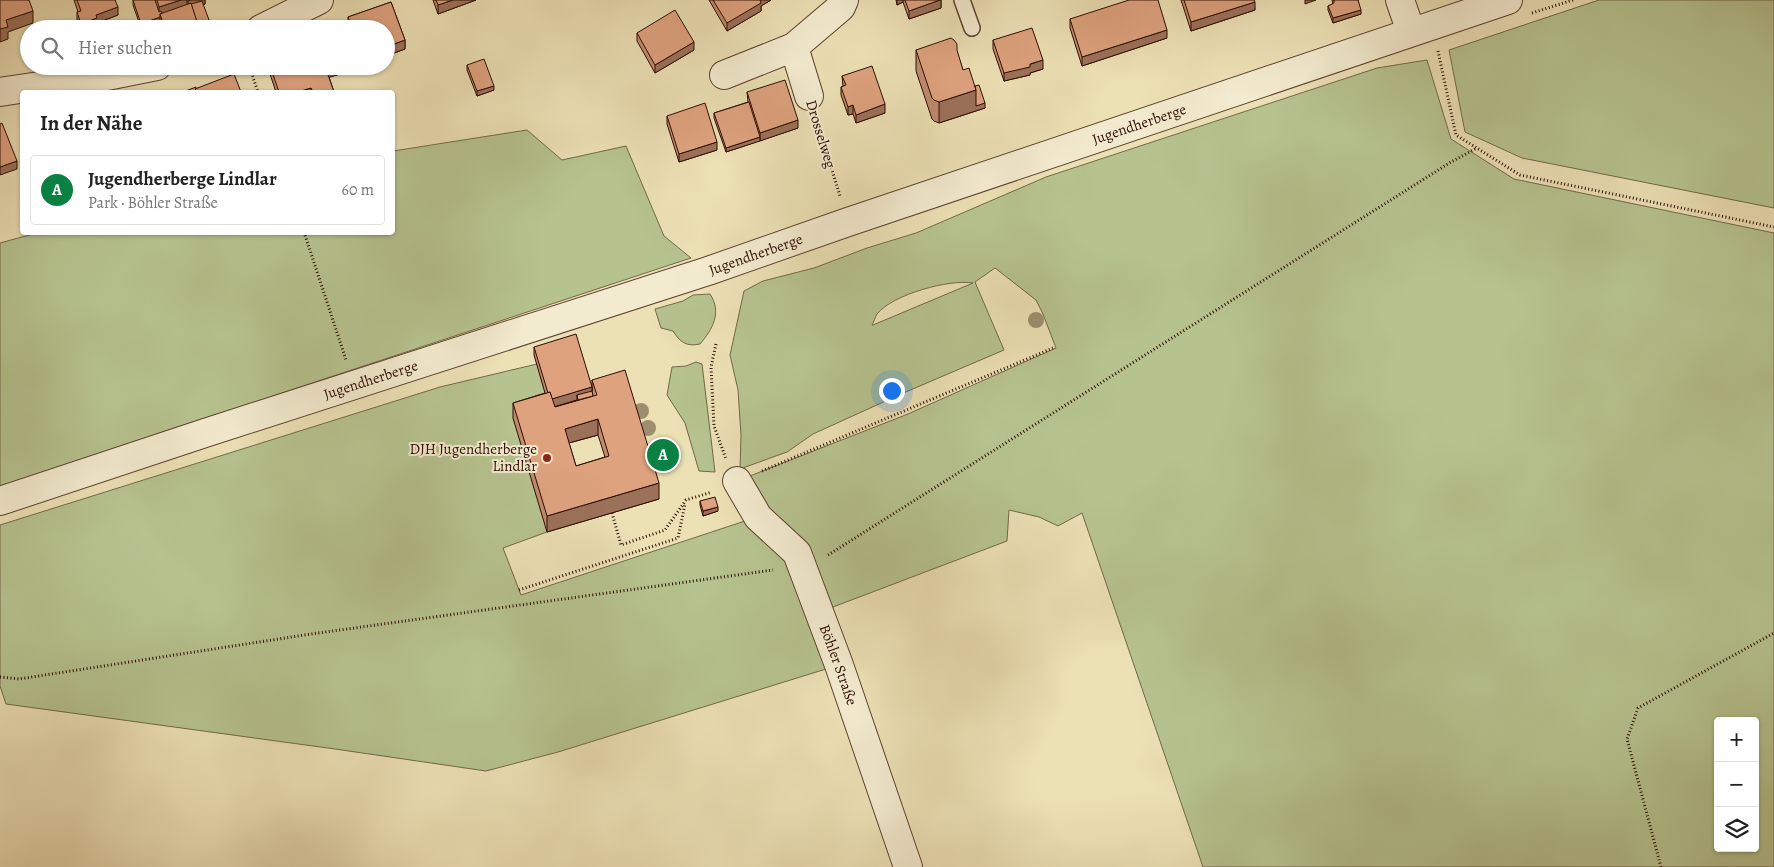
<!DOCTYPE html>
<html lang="de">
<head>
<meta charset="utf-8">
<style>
  body { margin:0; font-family:Alegreya,serif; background:#f6f6f6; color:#222 }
  .controls { position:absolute; right:15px; bottom:15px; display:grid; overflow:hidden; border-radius:5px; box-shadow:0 1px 4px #0004 }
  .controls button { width:45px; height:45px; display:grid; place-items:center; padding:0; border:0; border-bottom:1px solid #e0e0e0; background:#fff; color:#222; font:25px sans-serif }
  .you { position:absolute; left:891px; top:390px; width:18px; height:18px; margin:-12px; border:4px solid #fff; border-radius:50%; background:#1a73e8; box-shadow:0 0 0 8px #1a73e833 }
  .badge { display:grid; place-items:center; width:32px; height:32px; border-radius:50%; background:#0b8043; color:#fff; font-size:16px; font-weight:700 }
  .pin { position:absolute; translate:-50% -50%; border:2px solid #fff; box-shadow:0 1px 5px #0006 }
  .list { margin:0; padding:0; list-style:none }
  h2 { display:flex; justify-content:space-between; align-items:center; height:65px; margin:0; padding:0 20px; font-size:21px }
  h2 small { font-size:16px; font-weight:400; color:#767676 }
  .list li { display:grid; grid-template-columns:32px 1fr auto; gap:15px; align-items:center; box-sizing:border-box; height:70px; margin:0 10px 10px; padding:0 10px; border:1px solid #e0e0e0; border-radius:5px }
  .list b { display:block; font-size:19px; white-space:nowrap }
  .list p { margin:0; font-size:16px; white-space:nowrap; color:#767676 }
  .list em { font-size:16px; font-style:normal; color:#767676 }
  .icon { flex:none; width:28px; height:28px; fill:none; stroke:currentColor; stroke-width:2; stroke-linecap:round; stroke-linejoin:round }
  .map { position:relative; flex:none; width:1774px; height:867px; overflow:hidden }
  .search { position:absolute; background:#fff; box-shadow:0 1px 4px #0004; left:20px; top:20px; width:375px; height:55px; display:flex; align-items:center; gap:12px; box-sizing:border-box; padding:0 18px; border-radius:28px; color:#767676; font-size:19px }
  .panel { position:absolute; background:#fff; box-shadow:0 1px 4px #0004; left:20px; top:90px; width:375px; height:145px; border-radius:5px }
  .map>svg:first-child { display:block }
  .green { fill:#b6c38f; stroke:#726848; fill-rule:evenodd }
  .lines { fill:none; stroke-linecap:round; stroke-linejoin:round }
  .lane-casing { stroke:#5d412f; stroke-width:18 }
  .street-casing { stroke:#5d412f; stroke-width:30 }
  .path { stroke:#2d0c02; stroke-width:3; stroke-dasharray:1 2.5; stroke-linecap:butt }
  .lane { stroke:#f3ebcf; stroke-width:15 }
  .street { stroke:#f3ebcf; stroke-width:28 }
  .tree { fill:#9d8f6e }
  .wall { fill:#bf8b6d; stroke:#2d0c02; fill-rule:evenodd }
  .shaded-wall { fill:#9b7159; stroke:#2d0c02 }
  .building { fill:#dea27f; stroke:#2d0c02; fill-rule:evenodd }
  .poi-dot { fill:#8f2418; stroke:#f3ebcf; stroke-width:2 }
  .labels { text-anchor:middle; stroke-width:4; stroke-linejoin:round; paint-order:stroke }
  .street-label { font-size:15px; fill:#2d0c02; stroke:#f3ebcf }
  .poi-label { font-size:15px; fill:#2d0c02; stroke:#f3ebcf; text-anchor:end }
</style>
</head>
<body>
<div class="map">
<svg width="1774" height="867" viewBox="0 0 1774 867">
  <rect width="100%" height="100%" fill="#ece0b5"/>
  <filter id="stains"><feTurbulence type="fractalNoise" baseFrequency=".004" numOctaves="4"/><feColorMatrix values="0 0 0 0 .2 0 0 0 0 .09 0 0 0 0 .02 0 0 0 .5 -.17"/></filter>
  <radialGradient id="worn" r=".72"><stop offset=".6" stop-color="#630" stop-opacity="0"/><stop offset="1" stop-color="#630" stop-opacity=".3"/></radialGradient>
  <g class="green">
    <path d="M1599,0H1774V208L1522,158L1465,132L1449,50Z"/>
    <path d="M1427,60L1451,139L1514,179L1774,233V867H1203L1082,513L1058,526L1039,517L1009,510L1007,541L825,610L839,665L558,752L486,771L335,749L6,704L0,686V525L440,387L537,364L550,408L547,532L503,548L521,595L757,517L737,481L908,414L1056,348L1043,314L1036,300L995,268L975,282L1004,350L901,394L813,434L787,452L740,469L741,435L738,390L730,355L744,291L763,281L814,268L867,248L916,233L1046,177L1377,68ZM973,283L873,325H872C874,322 875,317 877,314C893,294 950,279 973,283ZM1718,721H1755V848H1718Z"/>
    <path d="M527,130L562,160L626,146L664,236L691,258L0,486V243L40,232H392L393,151Z"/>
    <path d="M710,294C722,312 713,329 700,344C686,347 680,342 673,331L661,328L655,309L683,301L693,295Z"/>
    <path d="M696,362L702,364L715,472L699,471L685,423L667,395L672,367L686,366Z"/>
  </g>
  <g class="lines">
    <defs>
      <path id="lane" d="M962,0L972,28"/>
      <g id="street">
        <path d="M1400,0L1411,32"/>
        <path d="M261,29L319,0"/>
        <path d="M794,47L809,96"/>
        <path d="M724,75L794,47L841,7L844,0"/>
        <path d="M0,92L107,76L157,66"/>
        <path id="s1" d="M737,481L758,517L797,553L839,665L908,867"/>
        <path id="s2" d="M0,501L205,433L708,271L848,222L1508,0"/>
      </g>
    </defs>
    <use href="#lane" class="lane-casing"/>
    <use href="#street" class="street-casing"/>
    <g class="path">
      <path d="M1532,13L1573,0"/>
      <path d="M1438,51L1456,135L1520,175L1774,227"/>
      <path d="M249,66L258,92"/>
      <path d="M817,121L840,196"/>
      <path d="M304,232L346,360"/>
      <path d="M716,344L711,367L714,426L726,459"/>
      <path d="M762,471L1053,348"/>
      <path d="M612,513L621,545L665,530L686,500L712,492"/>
      <path d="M828,555L1451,162L1477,148"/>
      <path d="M519,590L678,538L685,504"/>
      <path d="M0,677L19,679L311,634L773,570"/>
      <path d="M1661,867L1627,739L1638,708L1774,633"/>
    </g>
    <use href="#lane" class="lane"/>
    <use href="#street" class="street"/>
  </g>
  <g class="tree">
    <circle cx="1036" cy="320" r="8"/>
    <circle cx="641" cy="411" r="8"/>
    <circle cx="648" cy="428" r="8"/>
  </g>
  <g class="wall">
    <path d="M74,0H115L118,15L97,23V27L91,29H80L77,21V12H78Z"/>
    <path d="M133,0H205V4L203,5L209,24L199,28V29H162L160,22L141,28L133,5Z"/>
    <path d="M433,0H476L438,14Z"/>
    <path d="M709,0H771L761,6V11L727,31Z"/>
    <path d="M896,0H941V8L909,19L903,2L897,5Z"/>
    <path d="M1181,0H1254L1255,10L1191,31Z"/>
    <path d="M1332,0H1358L1361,14L1333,23L1328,10V6L1333,4Z"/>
    <path d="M391,2L405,40V49L386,56V29H350L348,26V17Z"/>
    <path d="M1070,19L1167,38L1082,66L1070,28Z"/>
    <path d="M637,33L694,50L655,73L637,41Z"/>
    <path d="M993,40L1043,69L1030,73V75L1004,81L993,49Z"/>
    <path d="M916,50L957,52L963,70L975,86L985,108L939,123L934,121L932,119L916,71Z"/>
    <path d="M467,65L494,90L477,96L467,70Z"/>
    <path d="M269,66H339L340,74L329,77L334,92H276L269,71Z"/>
    <path d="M842,76L885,113L856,123L853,114L848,115L841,95V87L843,86Z"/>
    <path d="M747,92L798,128L726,152L714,118V113L748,102Z"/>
    <path d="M667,116L717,150L679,162L667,124Z"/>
    <path d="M534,347L592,387V391V380L659,499L547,532L513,418V403L545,393L534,355ZM577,400V401L555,407L554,406ZM598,435L605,457L576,466L569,443Z"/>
    <path d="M700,501L718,511L703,516L700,505Z"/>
  </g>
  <g class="shaded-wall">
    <path d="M181,0H187V6L159,16V7Z"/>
    <path d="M191,0H205V4L188,10V1Z"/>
    <path d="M453,0H476L438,14V5Z"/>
    <path d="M759,0H771L761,6V11L727,31V23Z"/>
    <path d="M897,0H903V2L897,5Z"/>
    <path d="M940,0H941V8L909,19V11Z"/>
    <path d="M1305,0H1316L1305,4Z"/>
    <path d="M1255,2V10L1191,31V22Z"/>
    <path d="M118,7V15L97,23V27L91,29H81V24L96,15Z"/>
    <path d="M1361,10V14L1333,23V18Z"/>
    <path d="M33,11V23L8,32V39L0,42V29L6,20Z"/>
    <path d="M160,17V22L141,28V24Z"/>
    <path d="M209,20V24L199,28V29H195L196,25Z"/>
    <path d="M1167,30V38L1082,66V57Z"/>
    <path d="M405,40V49L386,56V47Z"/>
    <path d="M694,42V50L655,73V65Z"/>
    <path d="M1043,60V69L1030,73V75L1004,81V73Z"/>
    <path d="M340,69V74L327,78V74Z"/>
    <path d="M494,86V90L477,96V91Z"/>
    <path d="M311,88V92H298Z"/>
    <path d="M976,90L985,103V108L939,123V102Z"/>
    <path d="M885,104V113L856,123V115Z"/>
    <path d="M853,105V114L848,115V107Z"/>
    <path d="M798,120V128L760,141V133Z"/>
    <path d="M760,137V141L726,152V148Z"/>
    <path d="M717,142V150L679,162V154Z"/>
    <path d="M17,161V169L0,175V167Z"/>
    <path d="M592,387V395H577V400L550,408V399Z"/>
    <path d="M598,419V435L565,444V429Z"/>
    <path d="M659,483V499L547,532V516Z"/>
    <path d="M718,507V511L703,516V511Z"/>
  </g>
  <g class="building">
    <path d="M0,0H29L33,11L6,20L8,27L0,29Z"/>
    <path d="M77,0H115L118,7L96,15L97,18L81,24L77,12L81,11Z"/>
    <path d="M133,0H155L159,12L161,11L162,13L160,14V17L141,24Z"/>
    <path d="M157,0H181L159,7Z"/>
    <path d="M436,0H453L438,5Z"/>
    <path d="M713,0H760L761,3L727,23Z"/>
    <path d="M905,0H940L909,11Z"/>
    <path d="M1129,0H1158L1167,30L1082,57L1070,19Z"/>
    <path d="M1184,0H1254L1255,2L1191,22Z"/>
    <path d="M1334,0H1358L1361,10L1333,18L1328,6L1334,3Z"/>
    <path d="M202,1L209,20L197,24L191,4Z"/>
    <path d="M391,2L405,40L386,47V29H353L348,17Z"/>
    <path d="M191,3L199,28L195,29H165L160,14Z"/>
    <path d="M675,10L694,42L655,65L637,33Z"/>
    <path d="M1032,28L1043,60L1030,64V67L1004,73L993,40Z"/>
    <path d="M951,38L954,40L957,44V50L963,70L969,68L976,90L939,102L934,100L932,98L916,50Z"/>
    <path d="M484,59L494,86L477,91L467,65Z"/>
    <path d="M270,66H325L334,92H313L311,88L298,92H279Z"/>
    <path d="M325,66H339L340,69L328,74Z"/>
    <path d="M872,66L885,104L856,115L853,105L848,107L841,87L846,85L842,76Z"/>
    <path d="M234,74L241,92H197L195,89Z"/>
    <path d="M785,80L798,120L760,133L747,92Z"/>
    <path d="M979,85L985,103L976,106V90L975,86Z"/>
    <path d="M196,87L195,92H183Z"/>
    <path d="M749,102L760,137L726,148L714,113Z"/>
    <path d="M705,103L717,142L679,154L667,116Z"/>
    <path d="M2,123L17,161L0,167V124Z"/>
    <path d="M576,334L592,387L552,399L550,392L548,393L534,347Z"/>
    <path d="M625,370L659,483L547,516L513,403L550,392L555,407L597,395L592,380ZM598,419L609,456L576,466L565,429Z"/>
    <path d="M592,391L593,396L578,400L577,395Z"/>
    <path d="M715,497L718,507L703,511L700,501Z"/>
  </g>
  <circle class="poi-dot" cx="547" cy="458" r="5"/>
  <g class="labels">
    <g class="street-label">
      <text dy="5" stroke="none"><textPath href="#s2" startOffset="1200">Jugendherberge</textPath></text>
      <text transform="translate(821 134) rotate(73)" y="5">Drosselweg</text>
      <text dy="5" stroke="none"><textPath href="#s2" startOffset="795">Jugendherberge</textPath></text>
      <text dy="5" stroke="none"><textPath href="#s2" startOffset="390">Jugendherberge</textPath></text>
      <text dy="5" stroke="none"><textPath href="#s1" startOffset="214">Böhler Straße</textPath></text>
    </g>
    <g class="poi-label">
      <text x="537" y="454">DJH Jugendherberge<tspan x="537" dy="17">Lindlar</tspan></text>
    </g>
  </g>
  <rect width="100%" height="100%" filter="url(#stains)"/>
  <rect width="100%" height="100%" fill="url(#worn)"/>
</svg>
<div class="controls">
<button>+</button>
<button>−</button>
<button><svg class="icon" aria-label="layers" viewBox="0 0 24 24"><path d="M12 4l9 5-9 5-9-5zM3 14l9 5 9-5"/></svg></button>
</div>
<div class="you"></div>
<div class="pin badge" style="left:663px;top:455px">A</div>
<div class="search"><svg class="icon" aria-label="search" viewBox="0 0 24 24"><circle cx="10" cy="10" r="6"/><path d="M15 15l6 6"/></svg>Hier suchen</div>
<section class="panel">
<h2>In der Nähe<small></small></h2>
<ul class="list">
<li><span class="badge">A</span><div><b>Jugendherberge Lindlar</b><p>Park · Böhler Straße</p></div><em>60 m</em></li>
</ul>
</section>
</div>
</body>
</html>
